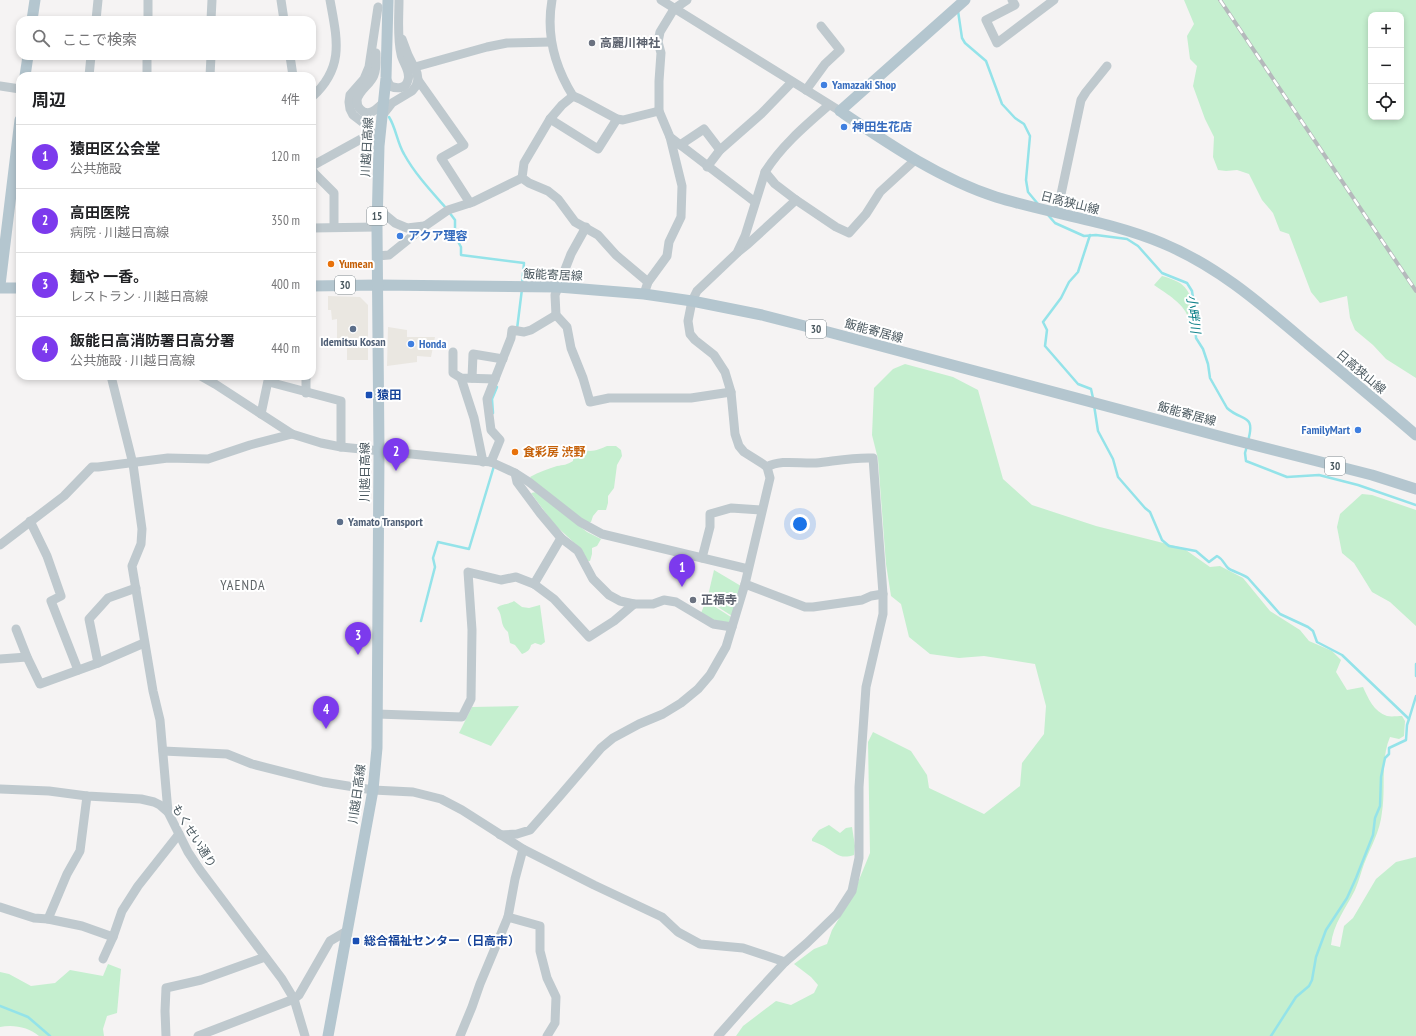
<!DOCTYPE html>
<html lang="ja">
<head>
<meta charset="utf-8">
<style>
  body { margin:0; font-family:"PT Sans Narrow","Noto Sans JP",sans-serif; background:#f6f6f6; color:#202124 }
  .controls { position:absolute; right:12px; top:12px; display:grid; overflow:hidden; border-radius:8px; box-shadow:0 2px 6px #0003 }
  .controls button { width:36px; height:36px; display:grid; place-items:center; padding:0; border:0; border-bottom:1px solid #e0e0e0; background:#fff; color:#202124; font:20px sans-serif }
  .you { position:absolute; left:800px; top:524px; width:14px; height:14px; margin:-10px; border:3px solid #fff; border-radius:50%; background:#1a73e8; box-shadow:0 0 0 6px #1a73e833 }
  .badge { display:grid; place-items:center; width:26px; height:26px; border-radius:50%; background:#7c3aed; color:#fff; font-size:13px; font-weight:700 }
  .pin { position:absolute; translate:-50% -33px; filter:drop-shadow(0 1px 2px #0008) }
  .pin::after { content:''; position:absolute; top:21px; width:14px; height:12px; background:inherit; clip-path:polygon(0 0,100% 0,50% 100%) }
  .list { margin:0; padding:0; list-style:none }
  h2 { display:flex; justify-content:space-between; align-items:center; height:52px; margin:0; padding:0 16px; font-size:17px }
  h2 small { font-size:13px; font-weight:400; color:#757577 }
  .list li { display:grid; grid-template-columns:26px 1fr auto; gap:12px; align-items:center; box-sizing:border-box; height:64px; padding:0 16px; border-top:1px solid #e0e0e0 }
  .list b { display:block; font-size:15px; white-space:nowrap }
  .list p { margin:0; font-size:13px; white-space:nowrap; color:#757577 }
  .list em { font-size:13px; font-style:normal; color:#757577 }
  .icon { flex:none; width:22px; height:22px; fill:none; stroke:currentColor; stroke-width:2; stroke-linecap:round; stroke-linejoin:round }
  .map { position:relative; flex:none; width:1416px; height:1036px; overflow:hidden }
  .search { position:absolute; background:#fff; box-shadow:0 2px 6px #0003; left:16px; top:16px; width:300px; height:44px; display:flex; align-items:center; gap:10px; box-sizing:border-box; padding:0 14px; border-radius:12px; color:#757577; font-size:15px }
  .panel { position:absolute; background:#fff; box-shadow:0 2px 6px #0003; left:16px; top:72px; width:300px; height:308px; border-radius:12px }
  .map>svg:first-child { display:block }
  .commercial { fill:#eae7e1 }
  .green { fill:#c5efcf; fill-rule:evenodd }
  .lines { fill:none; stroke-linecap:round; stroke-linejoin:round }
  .stream { stroke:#94e3e9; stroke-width:2.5 }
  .minor { stroke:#bfc9ce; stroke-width:9 }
  .major { stroke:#b4c6cf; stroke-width:11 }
  .rail-casing { stroke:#b5b9bc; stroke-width:4 }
  .rail { stroke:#fff; stroke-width:2.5; stroke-dasharray:8; stroke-linecap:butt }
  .worship-dot { fill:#6b7280; stroke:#fff; stroke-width:1.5 }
  .shop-dot { fill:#3f7fe0; stroke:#fff; stroke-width:1.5 }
  .food-dot { fill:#e8710a; stroke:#fff; stroke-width:1.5 }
  .service-dot { fill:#5c6f8a; stroke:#fff; stroke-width:1.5 }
  .transit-dot { fill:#1a4fb4; stroke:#fff; stroke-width:1.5 }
  .labels { text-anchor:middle; stroke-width:4; stroke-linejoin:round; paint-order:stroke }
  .shield { fill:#fff; stroke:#818b90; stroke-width:1 }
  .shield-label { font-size:11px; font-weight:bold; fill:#4b5960 }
  .worship-label { font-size:12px; font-weight:bold; fill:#5b616d; stroke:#fff; text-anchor:start }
  .shop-label { font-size:12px; font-weight:bold; fill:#366cbe; stroke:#fff; text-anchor:start }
  .street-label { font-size:12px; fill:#4b5960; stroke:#fff }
  .food-label { font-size:12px; font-weight:bold; fill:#c56008; stroke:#fff; text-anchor:start }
  .service-label { font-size:12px; font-weight:bold; fill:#4e5e75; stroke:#fff }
  .transit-label { font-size:12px; font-weight:bold; fill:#164399; stroke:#fff; text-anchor:start }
  .water-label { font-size:13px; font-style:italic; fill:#13838b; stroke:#fff }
  .quarter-label { font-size:14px; letter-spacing:1px; fill:#5f6467; stroke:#fff }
</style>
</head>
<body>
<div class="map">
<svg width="1416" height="1036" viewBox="0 0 1416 1036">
  <rect width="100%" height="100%" fill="#f5f3f3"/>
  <g class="commercial">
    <path d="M328,296L360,297L368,305V360H347V348L337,339V319L332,320L331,310H328Z"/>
    <path d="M388,327L407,330V337H435L431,357L417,356V362L387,366Z"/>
  </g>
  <g class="green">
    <path d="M1184,0H1416V378L1386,359L1373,345L1355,330L1350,318L1347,296L1320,303L1311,292L1289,234L1280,231L1273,213L1262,200L1249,174L1237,170L1226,171L1218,170L1213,157L1214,137L1205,119L1193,86L1197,66L1190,59L1187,36L1194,24ZM1371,15H1401V117H1371Z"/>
    <path d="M1162,276C1188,283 1191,291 1194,317L1189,320C1185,304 1167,294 1154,285Z"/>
    <path d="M905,364L953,377L978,390L1003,479L1032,505L1096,526L1183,548L1210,567L1220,566L1243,578L1270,611L1300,630L1309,641L1332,651L1341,660L1336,672L1347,690L1363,687C1368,698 1374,712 1387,716C1391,717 1398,716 1402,716L1405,721L1404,736L1399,739L1390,737C1380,761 1386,788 1382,812C1380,832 1371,846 1364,864C1361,872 1359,881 1355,890C1346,908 1333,924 1331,945L1340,947L1344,926L1353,918L1376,879L1396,862L1416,857V1036H736L743,1026L776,1001L791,1005L814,993L818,985L811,977L794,964L814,949L827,944L832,930L852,897L870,853L868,742L873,732L911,751L927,775L929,788L984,814L1020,786L1022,763L1044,734L1046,706L1035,664L984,656L959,658L930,654L909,637L901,604L891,596L886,564L878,459L872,435L874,388L893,369Z"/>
    <path d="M607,446H616L621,450L622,456L617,465L614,488L608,496V503L606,510H598L593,516L591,522H586L533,481L530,477C539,472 548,469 557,466C563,465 567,465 573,461L574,450C584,448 582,451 590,451C596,451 602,448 607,446Z"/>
    <path d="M536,492L587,532L601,539L597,546L592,548V554L590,561H585L582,550L554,524L531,493Z"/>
    <path d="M1362,494L1372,495L1416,510V626L1390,602L1372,592L1354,563L1342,553L1337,527L1340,514Z"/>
    <path d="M714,570L741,586L732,616L707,600Z"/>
    <path d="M514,601L522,607L529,608L540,605L545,642L541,645L535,643L531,645C530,650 527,652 522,654L515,645L510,643L508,632C499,625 504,617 497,608C502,603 508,605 514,601Z"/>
    <path d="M706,601L731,617L729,622H715L701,613Z"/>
    <path d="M519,706L491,746L459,733L472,707Z"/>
    <path d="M829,825L840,833L846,828L852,827L855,846L854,855C841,859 838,855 827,848C823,845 817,843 812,841V839L819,830Z"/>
    <path d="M108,964L121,969L117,1013L107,1016L103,1029L104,1036H39C29,1027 13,1024 0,1027V972L9,974L31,986L55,983L70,970L103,976Z"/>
  </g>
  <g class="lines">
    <g class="stream">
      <path d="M958,11L962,38L965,43L986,61L1002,104L1015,118L1024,124L1030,136L1026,180L1028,192L1038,204"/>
      <path d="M389,117C396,128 397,142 404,154C415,174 431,191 446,208"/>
      <path d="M449,212L455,220V236L461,247V255L524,263L522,284"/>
      <path d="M1048,215L1055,223L1084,236L1096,235L1127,239L1138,246L1162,273L1187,283L1192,291L1195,311L1196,338L1203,349L1208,364L1210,378L1227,408C1242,422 1256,413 1248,441"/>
      <path d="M1090,235L1078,272L1069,282L1061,298L1043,322L1047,330L1045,346L1078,384L1091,389L1093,398"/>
      <path d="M517,329L522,289"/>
      <path d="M1094,405L1098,431L1113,459L1118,477L1145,508L1150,512L1162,540L1169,546L1196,551L1209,562L1217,556C1223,559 1224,564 1228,568C1231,571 1243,574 1248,578L1280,614L1308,627L1313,631L1317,642L1342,655L1409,719L1407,725L1406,740L1389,748V754L1385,758L1381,777L1380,806L1375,818L1373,835L1356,878L1347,898L1326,930L1316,957L1312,980L1309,986L1296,997L1271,1036"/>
      <path d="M493,413L492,399L497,387"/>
      <path d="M1247,446L1245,453L1246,461L1287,477L1319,475L1358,485L1416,505"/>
      <path d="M421,621L435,567L433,558L438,542L469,549L494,466"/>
      <path d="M1416,664V676"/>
      <path d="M1409,719L1416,696"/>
      <path d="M0,1006L28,1017L50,1036"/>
    </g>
    <g class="minor">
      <path d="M281,0L284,20"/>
      <path d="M552,0C546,34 555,67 573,96"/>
      <path d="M661,0L840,111"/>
      <path d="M687,0L674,9L660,32L658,42L661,53L659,81V111L670,137L755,202"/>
      <path d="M1012,0L1015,5L986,20L997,43L1054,0"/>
      <path d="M378,7L369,67L364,79L350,95L349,102L350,109L353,115L366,125L372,133L379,146"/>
      <path d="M96,20L98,0"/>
      <path d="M148,20V0"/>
      <path d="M211,20L212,0"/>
      <path d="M376,53C376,60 377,68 374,75C371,84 359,90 357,100C357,103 358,107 360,109C368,118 377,109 383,103"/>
      <path d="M290,56L293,76"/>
      <path d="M415,67L487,47L507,43L551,42"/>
      <path d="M89,76L91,56"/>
      <path d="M147,76V56"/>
      <path d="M210,76L211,56"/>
      <path d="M386,78L390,86C397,89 406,89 408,80C411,71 402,62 401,54C397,37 399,17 399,0"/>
      <path d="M418,80L464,145L441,158L470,203"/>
      <path d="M0,86L20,89"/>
      <path d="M806,90L825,64L840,50L821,26"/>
      <path d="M312,97C345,67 337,39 330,0"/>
      <path d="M381,117L392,103L412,91L416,86L418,80L417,73L408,55L402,39"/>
      <path d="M550,119L598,149L617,119"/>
      <path d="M680,145L704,129L720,150"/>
      <path d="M312,166L372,133"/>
      <path d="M707,167L720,150L761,114L792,82"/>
      <path d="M312,170L315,174L334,193V227"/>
      <path d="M765,172L775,184L796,200"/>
      <path d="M378,209L395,223L407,228L424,226"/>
      <path d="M1057,213L1081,100L1086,92L1107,66"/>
      <path d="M586,227L571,254L555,295L556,315L567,327L571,348L583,378L590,402L609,398H691L731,392"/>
      <path d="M312,228L377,227"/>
      <path d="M738,252L748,244L796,200L836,227L849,233L866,214L880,192L915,160"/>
      <path d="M377,256L389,255L425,226L448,210L473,202L522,178"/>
      <path d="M648,282L616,255L598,235L575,222L558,199L548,191L529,183L522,178L524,163L550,119L562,105L573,96L580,99L617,119L623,120L659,111"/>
      <path d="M644,294L648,282L667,256L669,242L681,217L682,186L670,137"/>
      <path d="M453,352V373L461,378L495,379"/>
      <path d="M111,376L133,464L142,529L141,544L132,566L153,691L160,720L168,812"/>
      <path d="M201,376L215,384L292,434"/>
      <path d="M306,376V393"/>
      <path d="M461,378L474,418L483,462"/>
      <path d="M472,378L473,354L503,359"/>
      <path d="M269,382L341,401V447"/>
      <path d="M261,414L269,376"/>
      <path d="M491,462L500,440L491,430L487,399L511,338L512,330L524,332L531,330L556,315"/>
      <path d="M515,473L517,482L540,513L561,538L578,551L593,579L609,595L620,601L634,604H653L664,600L676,602L713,624L732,627"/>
      <path d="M30,521L47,556L61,596L51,601L78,670"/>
      <path d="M0,545L64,496L92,467H98L168,458L208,459L250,445L292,434L321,443L341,447L491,462L515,473L529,482L580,522L602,534L748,569"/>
      <path d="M702,558L710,527V514L731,508L761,510"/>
      <path d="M534,584L561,538"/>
      <path d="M745,584L805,607H813L862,600L871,596L883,594"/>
      <path d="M16,629L27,657L40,684L98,663L144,643"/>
      <path d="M0,659L27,657"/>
      <path d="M98,663L89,619L108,598L136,588"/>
      <path d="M377,714L462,717L471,699L472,630L468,572L501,580L516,577L534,584L554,599L589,637L614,621L634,604"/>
      <path d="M163,751L227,754L252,764L323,782L373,790L413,792L441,799L462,810L523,849L594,885L662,917L678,932L700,944L743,948L785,962"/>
      <path d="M0,789L49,791L87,796L141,799L154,802L160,805L168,812L188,852L200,870L282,979L294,999L305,1036"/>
      <path d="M500,835L517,834L530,830L559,797L601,748L613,738L639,724L663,714L681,703L698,689L710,675L726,647L745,584L770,478L767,467L763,464L744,452L739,446L735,434L731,392L725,372L714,355L695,340L690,334L688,321L692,301L697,291L737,253L745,236L765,172C781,146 806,125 829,105"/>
      <path d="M523,849L515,879L508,917L540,926V951L547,978L556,997L555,1023L547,1036"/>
      <path d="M0,907L34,918L48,919L82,926L113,937"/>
      <path d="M48,919L67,874L80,851L87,796"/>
      <path d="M103,959L113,937L122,911L138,886L179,834"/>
      <path d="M166,1036L165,1011L166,988L201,980L265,957"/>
      <path d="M198,1036L294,999L299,995L330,941L347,931"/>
      <path d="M460,1036L472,1007L480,984L508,917"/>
      <path d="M718,1036L750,1000L785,962L807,943L837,914L852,891L859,858V787L866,687L883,614V594L873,458C854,457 835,461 816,463C800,464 781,459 767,467"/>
    </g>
    <g class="major">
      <path d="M965,0L840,111C889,144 940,179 996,197C1051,214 1109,221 1162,243C1218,266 1262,305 1308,344C1344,374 1380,404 1416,435"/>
      <path d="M32,20L35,0"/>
      <path d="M25,76L28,56"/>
      <path d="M0,285L20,120"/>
      <path d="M312,286L378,285L558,287L644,294L692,301L762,315L832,333L1234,440L1372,475L1416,489"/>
      <path d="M0,288H20"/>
      <path d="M328,1036L373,790L377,748L379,451L377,227L379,146L386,78L388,0"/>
    </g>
    <defs>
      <path id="rail" d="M1220,0L1416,291"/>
    </defs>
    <use href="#rail" class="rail-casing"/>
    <use href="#rail" class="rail"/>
  </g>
  <g class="worship-dot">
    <circle cx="592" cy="43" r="4"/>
    <circle cx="693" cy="600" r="4"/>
  </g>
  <g class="shop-dot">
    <circle cx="824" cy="85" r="4"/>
    <circle cx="844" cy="127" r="4"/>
    <circle cx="400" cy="236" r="4"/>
    <circle cx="411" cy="344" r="4"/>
    <circle cx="1358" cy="430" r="4"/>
  </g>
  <g class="food-dot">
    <circle cx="331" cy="264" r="4"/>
    <circle cx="515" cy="452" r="4"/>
  </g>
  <g class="service-dot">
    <circle cx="353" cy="329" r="4"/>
    <circle cx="340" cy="522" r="4"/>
  </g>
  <g class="transit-dot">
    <rect x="365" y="391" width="8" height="8" rx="2"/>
    <rect x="352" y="937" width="8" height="8" rx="2"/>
  </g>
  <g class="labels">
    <g class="shield">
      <rect x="367" y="207" width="20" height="18" rx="3"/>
      <rect x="335" y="276" width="20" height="18" rx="3"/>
      <rect x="806" y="320" width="20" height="18" rx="3"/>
      <rect x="1325" y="457" width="20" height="18" rx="3"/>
    </g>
    <g class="shield-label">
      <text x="377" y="220">15</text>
      <text x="345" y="289">30</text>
      <text x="816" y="333">30</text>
      <text x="1335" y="470">30</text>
    </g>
    <g class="worship-label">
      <text x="600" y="47">高麗川神社</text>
      <text x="701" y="604">正福寺</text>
    </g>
    <g class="shop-label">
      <text x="832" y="89">Yamazaki Shop</text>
      <text x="852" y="131">神田生花店</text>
      <text x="408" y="240">アクア理容</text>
      <text x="419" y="348">Honda</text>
      <text x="1350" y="434" text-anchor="end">FamilyMart</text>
    </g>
    <g class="street-label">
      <text transform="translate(367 147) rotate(-87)" y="4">川越日高線</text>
      <text transform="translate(1070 203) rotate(14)" y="4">日高狭山線</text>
      <text transform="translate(553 275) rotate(2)" y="4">飯能寄居線</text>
      <text transform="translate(874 331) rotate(15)" y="4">飯能寄居線</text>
      <text transform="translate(1361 372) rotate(40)" y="4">日高狭山線</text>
      <text transform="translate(1187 414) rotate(15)" y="4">飯能寄居線</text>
      <text transform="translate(365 472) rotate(-90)" y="4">川越日高線</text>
      <text transform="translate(357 794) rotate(-82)" y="4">川越日高線</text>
      <text transform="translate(194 836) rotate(58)" y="4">もくせい通り</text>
    </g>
    <g class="food-label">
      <text x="339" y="268">Yumean</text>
      <text x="523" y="456">食彩房 渋野</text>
    </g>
    <g class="service-label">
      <text x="353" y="346">Idemitsu Kosan</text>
      <text x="348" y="526" text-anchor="start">Yamato Transport</text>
    </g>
    <g class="transit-label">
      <text x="377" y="399">猿田</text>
      <text x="364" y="945">総合福祉センター（日高市）</text>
    </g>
    <g class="water-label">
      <text transform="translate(1194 314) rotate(83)" y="5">小畔川</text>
    </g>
    <g class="quarter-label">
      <text x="243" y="590">YAENDA</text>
    </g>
  </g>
</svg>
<div class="controls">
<button>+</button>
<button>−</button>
<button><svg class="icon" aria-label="locate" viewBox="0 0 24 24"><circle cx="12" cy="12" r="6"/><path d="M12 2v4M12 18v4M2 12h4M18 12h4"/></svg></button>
</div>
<div class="you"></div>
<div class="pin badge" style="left:682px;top:587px">1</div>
<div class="pin badge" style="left:396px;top:471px">2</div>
<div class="pin badge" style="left:358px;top:655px">3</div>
<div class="pin badge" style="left:326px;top:729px">4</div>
<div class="search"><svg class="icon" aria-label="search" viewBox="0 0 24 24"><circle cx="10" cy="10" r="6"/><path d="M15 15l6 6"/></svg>ここで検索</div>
<section class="panel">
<h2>周辺<small>4件</small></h2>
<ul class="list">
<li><span class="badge">1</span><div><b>猿田区公会堂</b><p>公共施設</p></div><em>120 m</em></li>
<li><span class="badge">2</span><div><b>高田医院</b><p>病院 · 川越日高線</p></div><em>350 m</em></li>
<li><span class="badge">3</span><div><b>麺や 一香。</b><p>レストラン · 川越日高線</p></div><em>400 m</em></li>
<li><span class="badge">4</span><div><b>飯能日高消防署日高分署</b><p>公共施設 · 川越日高線</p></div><em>440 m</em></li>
</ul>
</section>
</div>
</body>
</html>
